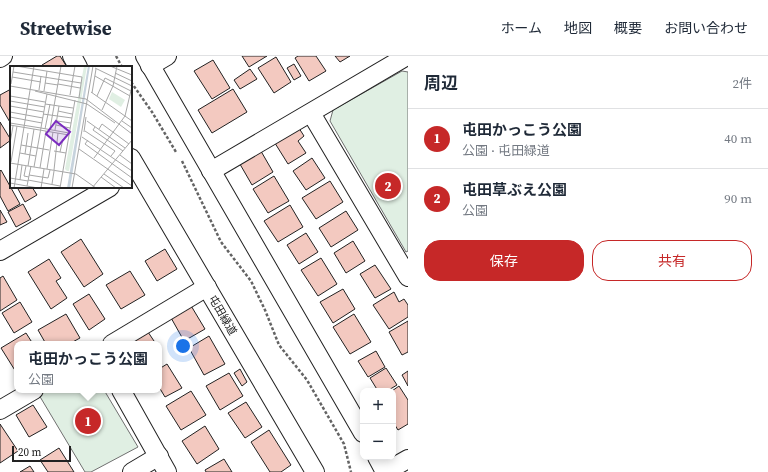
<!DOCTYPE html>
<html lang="ja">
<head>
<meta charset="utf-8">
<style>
  body { margin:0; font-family:"Source Serif 4","Noto Sans JP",serif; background:#f2f2f3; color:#1f2937 }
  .controls { position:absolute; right:12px; bottom:12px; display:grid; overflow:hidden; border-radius:8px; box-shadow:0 2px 10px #0003 }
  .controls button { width:36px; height:36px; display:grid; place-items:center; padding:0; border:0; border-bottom:1px solid #e0e1e3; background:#fff; color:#1f2937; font:20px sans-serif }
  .scale { position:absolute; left:12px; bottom:10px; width:59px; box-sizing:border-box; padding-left:4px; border:2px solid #222; border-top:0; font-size:11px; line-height:14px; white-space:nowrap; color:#222; -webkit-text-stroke:3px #fff; paint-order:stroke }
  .you { position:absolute; left:183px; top:290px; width:14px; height:14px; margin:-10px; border:3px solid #fff; border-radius:50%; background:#1a73e8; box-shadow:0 0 0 6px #1a73e833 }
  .badge { display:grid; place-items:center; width:26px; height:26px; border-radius:50%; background:#c62828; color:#fff; font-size:13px; font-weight:700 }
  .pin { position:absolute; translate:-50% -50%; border:2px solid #fff; box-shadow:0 1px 4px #0006 }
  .popup { position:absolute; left:14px; top:285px; width:148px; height:52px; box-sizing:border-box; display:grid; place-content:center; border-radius:8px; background:#fff; filter:drop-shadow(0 1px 3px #0005); font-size:13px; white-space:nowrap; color:#747a83 }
  .popup b { font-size:15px; color:#1f2937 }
  .popup::after { content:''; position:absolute; left:50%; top:100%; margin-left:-8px; border:8px solid transparent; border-top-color:#fff }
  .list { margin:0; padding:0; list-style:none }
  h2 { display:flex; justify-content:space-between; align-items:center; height:52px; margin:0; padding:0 16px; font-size:17px }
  h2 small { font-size:13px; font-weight:400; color:#747a83 }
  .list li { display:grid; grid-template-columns:26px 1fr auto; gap:12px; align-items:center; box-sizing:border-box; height:60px; padding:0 16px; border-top:1px solid #e0e1e3 }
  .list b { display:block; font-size:15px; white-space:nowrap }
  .list p { margin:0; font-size:13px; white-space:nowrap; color:#747a83 }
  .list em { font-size:13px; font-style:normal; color:#747a83 }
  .actions { display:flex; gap:8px; padding:12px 16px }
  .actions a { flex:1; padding:9px 0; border:1px solid #c62828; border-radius:16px; text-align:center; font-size:14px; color:#c62828 }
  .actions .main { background:#c62828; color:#fff }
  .map { position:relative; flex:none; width:408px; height:416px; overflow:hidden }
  header { display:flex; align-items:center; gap:24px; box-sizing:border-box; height:56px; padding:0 20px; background:#fff; border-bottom:1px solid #e0e1e3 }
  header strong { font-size:19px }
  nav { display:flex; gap:22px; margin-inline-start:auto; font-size:14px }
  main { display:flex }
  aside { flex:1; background:#fff }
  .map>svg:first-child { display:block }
  .park { fill:#e0efe3; stroke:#6f6f6f }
  .building { fill:#f3c9c0; stroke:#222 }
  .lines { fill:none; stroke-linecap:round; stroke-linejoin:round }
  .street-casing { stroke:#222; stroke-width:20 }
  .path { stroke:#646464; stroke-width:2.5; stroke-dasharray:3 2; stroke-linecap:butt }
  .street { stroke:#fff; stroke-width:18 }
  .labels { text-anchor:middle; stroke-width:3; stroke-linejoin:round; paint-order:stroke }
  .street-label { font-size:11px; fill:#222; stroke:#fff }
  .inset-road { fill:none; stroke:#a7a7a7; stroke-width:1 }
  .view { fill:#7b2cbf; fill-opacity:0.15; stroke:#7b2cbf; stroke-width:2 }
  .inset-edge { fill:none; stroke:#222; stroke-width:2 }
</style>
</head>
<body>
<header>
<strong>Streetwise</strong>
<nav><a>ホーム</a><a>地図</a><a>概要</a><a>お問い合わせ</a></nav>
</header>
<main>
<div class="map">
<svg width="408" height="416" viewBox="0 0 408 416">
  <rect width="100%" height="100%" fill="#fff"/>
  <g class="park">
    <path d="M402,15L408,16V195L406,196L330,65L333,54Z"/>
    <path d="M48,334H104L138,391L91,416H85L39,339Z"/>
  </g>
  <g class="building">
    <path d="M57,0H60L67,11H44L42,9Z"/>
    <path d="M242,0H267L249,11Z"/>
    <path d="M298,0H316L326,15L309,25L295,2Z"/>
    <path d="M335,0H350L340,6Z"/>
    <path d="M276,1L291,26L274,37L258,12Z"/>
    <path d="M213,4L230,32L212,43L194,15Z"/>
    <path d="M294,8L301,20L294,24L287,12Z"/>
    <path d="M250,13L257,23L240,33L234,24Z"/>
    <path d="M11,33V68L0,49V39Z"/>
    <path d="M233,33L247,56L212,77L198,54Z"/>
    <path d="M0,66L11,84L0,92Z"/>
    <path d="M297,69L304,80L298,85L306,97L288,108L273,84Z"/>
    <path d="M258,90L273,116L252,129L237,103Z"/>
    <path d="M312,102L325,122L306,134L293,115Z"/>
    <path d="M1,114L20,148L8,155L0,140V115Z"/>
    <path d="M274,120L289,145L268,157L253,133Z"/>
    <path d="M330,125L343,146L316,163L302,142Z"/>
    <path d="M17,131H32L37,139L25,146Z"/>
    <path d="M23,148L31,163L16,171L8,156Z"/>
    <path d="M290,149L303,171L278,186L264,165Z"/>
    <path d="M0,154L7,166L0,169Z"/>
    <path d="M346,155L358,174L331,191L319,172Z"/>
    <path d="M306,177L318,196L299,208L287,189Z"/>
    <path d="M81,183L103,218L84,231L61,196Z"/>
    <path d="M353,185L365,205L346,217L334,197Z"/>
    <path d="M165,193L177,213L157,225L145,205Z"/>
    <path d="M321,202L337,228L318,240L301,214Z"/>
    <path d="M49,203L61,222L56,225L67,242L51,253L28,216Z"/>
    <path d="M375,209L391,233L375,242L360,218Z"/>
    <path d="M130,215L145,239L121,253L106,229Z"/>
    <path d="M3,220L17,244L0,255V222Z"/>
    <path d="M343,233L355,253L333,267L320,246Z"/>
    <path d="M394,236L399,246L404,243L408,249V261L389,273L373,249Z"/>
    <path d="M89,238L105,263L89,274L73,248Z"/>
    <path d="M20,246L32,266L14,277L2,257Z"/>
    <path d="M190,248L205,273L184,285L170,260Z"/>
    <path d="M66,258L80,282L69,288H46L38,274Z"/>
    <path d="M354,258L371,286L350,298L333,271Z"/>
    <path d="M408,265V296L402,299L389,276Z"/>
    <path d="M146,273L156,288H130L128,284Z"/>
    <path d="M26,277L33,288H17V316H16L1,292Z"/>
    <path d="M209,280L225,308L204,319L189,292Z"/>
    <path d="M376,295L385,311L368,321L358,305Z"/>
    <path d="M167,308L182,332L165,341L159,331V313Z"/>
    <path d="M386,312L397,329L387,335H378L370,322Z"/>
    <path d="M240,313L247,326L242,330L234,317Z"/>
    <path d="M408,315V330L402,319Z"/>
    <path d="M229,317L243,340L220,354L206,330Z"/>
    <path d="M399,330L408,344V368L398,374L393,366V335H392Z"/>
    <path d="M191,335L206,359L181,374L166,350Z"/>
    <path d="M246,346L262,371L245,382L228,357Z"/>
    <path d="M33,349L47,371L29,381L16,359Z"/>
    <path d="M0,368L18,395L0,407Z"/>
    <path d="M205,370L219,393L197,408L182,385Z"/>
    <path d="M269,374L291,409L281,416H270L251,386Z"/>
    <path d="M59,392L74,416H48L40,404Z"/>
    <path d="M224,403L232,416H206L205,414Z"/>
    <path d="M30,410L34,416H20Z"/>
  </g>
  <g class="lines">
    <defs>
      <g id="street">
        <path d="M72,0L78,11"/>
        <path d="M145,0L363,377"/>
        <path d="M0,2L3,0"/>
        <path d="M150,10L167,0"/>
        <path d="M311,57L408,221"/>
        <path d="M131,102L315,416"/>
        <path d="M211,115L407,0"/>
        <path d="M0,195L110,131"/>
        <path d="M112,288L207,231"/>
        <path d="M121,334L167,416"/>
        <path d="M0,354L34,334"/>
        <path d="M377,401L385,416"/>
        <path d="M132,416L159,400"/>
        <path d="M385,416L408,403"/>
      </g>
    </defs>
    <use href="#street" class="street-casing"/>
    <g class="path">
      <path d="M116,0L122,11"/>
      <path d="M131,26L152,56L176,96"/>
      <path d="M182,105L221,186L251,225L265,254L279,289L307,324L344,388L351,416"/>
    </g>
    <use href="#street" class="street"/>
  </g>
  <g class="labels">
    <g class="street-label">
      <text transform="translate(223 259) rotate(60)" y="4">屯田緑道</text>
    </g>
  </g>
  <g transform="translate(10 10)">
    <rect width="122" height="122" fill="#fff"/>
    <path d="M74,0H77L59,105H57L55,103ZM102,26L115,34L111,41L99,33Z" fill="#e0efe3"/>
    <path d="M78,0H80L60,122H57Z" fill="#c7d3dd"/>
    <path class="inset-road" d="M6,0L72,11L69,32M100,0L122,9M85,2L122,20M3,6L71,17M105,7L122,15M85,10L120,30M2,11L31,16M35,17L48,19M1,18L4,0M48,18L70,22M0,20L76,33L122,68M29,24L31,10M25,25L77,38L105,57M34,25L37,5M81,26L122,55M82,27L86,3M60,29L65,0M0,30L35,36M87,30L95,12L121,25M0,35L35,41M35,38L63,42M0,40L34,46M92,44L103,20L107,0M48,45L62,48M0,46L33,52M33,48L62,52M0,51L32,57M47,55L61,57M77,55L115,82M112,55L122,62M0,57L31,62M0,59L59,69M46,59L60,62M85,61L83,64L113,85M31,62L59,67M35,63L40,38M40,63L51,0M89,63L92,58L119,78M45,64L49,40M75,65L105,85L101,90M74,66L76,51M72,71L122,105M78,74L75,78L122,112M0,77L3,60M11,79L39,84M69,83L122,120M44,85L56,87M50,86L53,73M10,87L26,90M15,88L18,67M110,89L122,98M84,92L115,50L122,20M1,96L7,60M0,97L66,108L86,122M16,100L14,110L19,111M18,100L24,63M24,101L37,28M30,102L36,65M37,103L43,66M44,104L48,67M94,108L114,122M19,109L38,112L40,104M91,111L106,122M0,112L18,115M10,114L12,99M18,114L50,120M0,117L28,122M42,118L44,105M17,120L21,100M4,122L24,0M31,122L34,103M50,122L65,34M62,122L83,0M82,122L122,74"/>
    <path class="view" d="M46,55L60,66L49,79L36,68Z"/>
    <rect width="122" height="122" class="inset-edge"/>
  </g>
</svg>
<div class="controls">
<button>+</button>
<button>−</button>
</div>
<div class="scale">20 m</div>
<div class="you"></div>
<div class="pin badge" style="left:88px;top:365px">1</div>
<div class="popup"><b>屯田かっこう公園</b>公園</div>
<div class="pin badge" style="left:388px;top:130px">2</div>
</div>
<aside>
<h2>周辺<small>2件</small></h2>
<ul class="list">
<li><span class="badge">1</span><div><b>屯田かっこう公園</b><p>公園 · 屯田緑道</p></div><em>40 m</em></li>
<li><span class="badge">2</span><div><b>屯田草ぶえ公園</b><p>公園</p></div><em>90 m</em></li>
</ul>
<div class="actions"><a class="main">保存</a><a>共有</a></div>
</aside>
</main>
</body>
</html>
